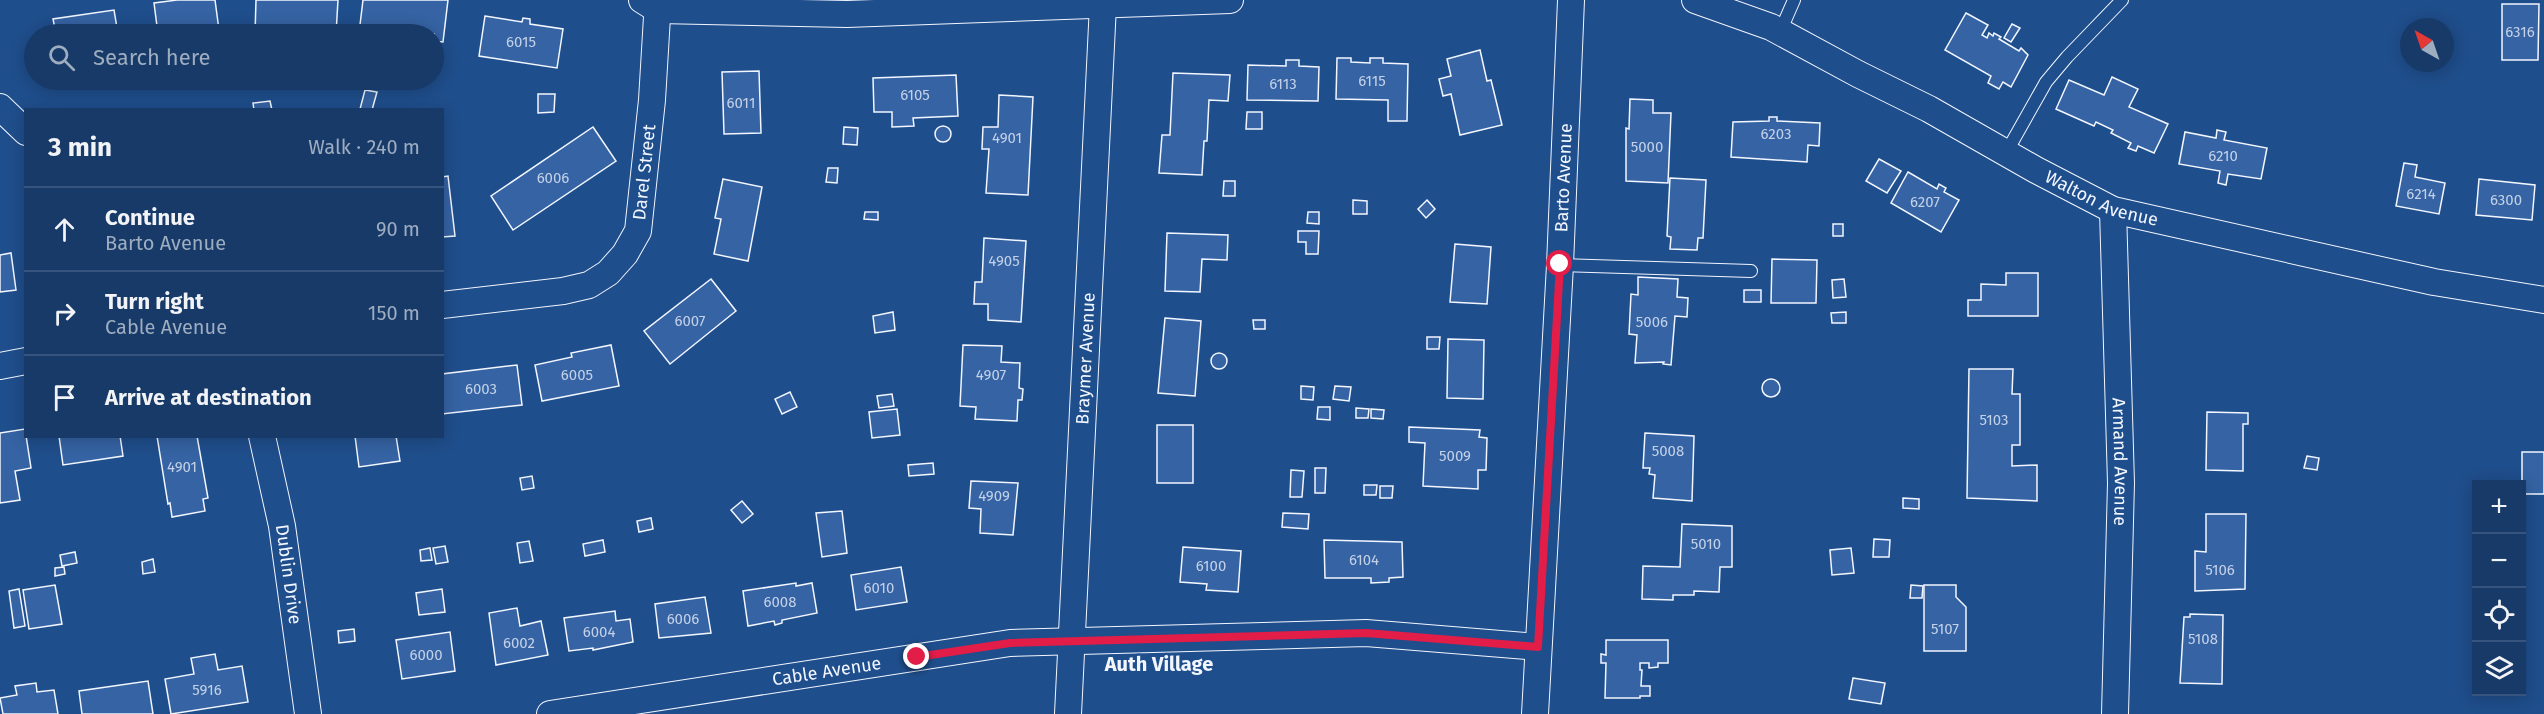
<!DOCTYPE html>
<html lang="en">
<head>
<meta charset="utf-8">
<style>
  body { margin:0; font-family:"Fira Sans",sans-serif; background:#20416f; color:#f1f3f6 }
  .controls { position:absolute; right:18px; bottom:18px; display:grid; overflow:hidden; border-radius:0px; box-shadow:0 3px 15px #0003 }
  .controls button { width:54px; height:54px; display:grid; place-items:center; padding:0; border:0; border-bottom:2px solid #36547d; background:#173a69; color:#f1f3f6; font:30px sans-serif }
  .compass { position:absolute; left:2400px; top:18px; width:54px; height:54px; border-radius:50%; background:#173a69; box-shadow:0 3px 15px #0003; rotate:320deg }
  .stop { position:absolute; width:18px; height:18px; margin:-14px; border:4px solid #e11d48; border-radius:50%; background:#fff }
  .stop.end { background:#e11d48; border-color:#fff; box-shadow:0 2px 6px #0008 }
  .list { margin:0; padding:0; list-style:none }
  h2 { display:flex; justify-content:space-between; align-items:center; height:78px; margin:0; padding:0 24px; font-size:26px }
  h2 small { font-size:20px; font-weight:400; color:#9eadc0 }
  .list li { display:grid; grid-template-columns:39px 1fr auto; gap:18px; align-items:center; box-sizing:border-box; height:84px; padding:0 24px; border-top:2px solid #36547d }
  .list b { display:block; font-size:22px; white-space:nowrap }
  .list p { margin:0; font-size:20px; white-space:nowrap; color:#9eadc0 }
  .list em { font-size:20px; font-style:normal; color:#9eadc0 }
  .icon { flex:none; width:33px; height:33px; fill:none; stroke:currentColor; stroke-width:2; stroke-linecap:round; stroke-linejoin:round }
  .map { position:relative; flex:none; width:2544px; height:714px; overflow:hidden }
  .search { position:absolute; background:#173a69; box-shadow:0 3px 15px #0003; left:24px; top:24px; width:420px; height:66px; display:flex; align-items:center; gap:15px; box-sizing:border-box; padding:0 21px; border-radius:33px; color:#9eadc0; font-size:22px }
  .panel { position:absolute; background:#173a69; box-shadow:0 3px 15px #0003; left:24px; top:108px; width:420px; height:330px; border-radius:0px }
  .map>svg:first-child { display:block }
  .building { fill:#3563a3; stroke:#f2f6ff; stroke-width:1.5 }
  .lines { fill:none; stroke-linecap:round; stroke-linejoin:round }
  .lane-casing { stroke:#f2f6ff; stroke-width:14 }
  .street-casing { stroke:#f2f6ff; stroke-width:28 }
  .lane { stroke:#1f4e8c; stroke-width:12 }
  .street { stroke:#1f4e8c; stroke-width:26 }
  .route { stroke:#e11d48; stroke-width:8 }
  .labels { text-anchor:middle; stroke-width:4.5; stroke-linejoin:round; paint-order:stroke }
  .number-label { font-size:15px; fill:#c3d1e8 }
  .street-label { font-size:18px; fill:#f2f6ff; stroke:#1f4e8c }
  .neighbourhood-label { font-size:20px; font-weight:bold; fill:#f2f6ff; stroke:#1f4e8c }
</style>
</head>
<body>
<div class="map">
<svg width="2544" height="714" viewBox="0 0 2544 714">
  <rect width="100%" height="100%" fill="#1f4e8c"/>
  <g class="building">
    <path d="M177,0H215L219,30L184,34H158L154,3Z"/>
    <path d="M256,0H338L336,34H255Z"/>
    <path d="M363,0H448L443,42L434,41V34L359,33Z"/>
    <path d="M2502,4H2539L2538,60H2502Z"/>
    <path d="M114,10L118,34H56L53,19Z"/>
    <path d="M1966,13L1988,25L1982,35L1987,38L1989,33L1993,36L1994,33L2001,37L1999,39L2019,51L2021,48L2028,55L2011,87L2003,82L1999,89L1988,83L1991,76L1945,50Z"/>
    <path d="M485,16L522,22L523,18L530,19V24L563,29L557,68L479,56Z"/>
    <path d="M2012,24L2020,28L2011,42L2004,38Z"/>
    <path d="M1480,50L1487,81L1491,80L1502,125L1460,135L1451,94L1443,96L1439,79L1451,76L1447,59Z"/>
    <path d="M1337,58H1351V62L1370,63V58H1383V63L1408,64L1407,121H1388V100L1336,99Z"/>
    <path d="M1286,60H1299V66L1319,67L1318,101L1247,100L1248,65L1286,66Z"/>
    <path d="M759,71L761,133L724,134L722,72Z"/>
    <path d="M1173,73L1230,75L1228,101L1209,100L1207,141H1204L1202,175L1159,173L1162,135H1170Z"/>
    <path d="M956,75L958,116L913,118L914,126L892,127V112H874L873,78Z"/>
    <path d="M2112,77L2138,89L2129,107L2168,124L2154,153L2138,146L2136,151L2128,148L2131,143L2111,133L2113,130L2096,122L2094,126L2056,109L2069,80L2104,95Z"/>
    <path d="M365,90L377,92L372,110L360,109Z"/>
    <path d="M538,94H555L554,112L538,113Z"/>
    <path d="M999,95L1033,97L1028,195L986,193L989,149H982L983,127H998Z"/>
    <path d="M1630,99L1653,100V113H1671L1668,183L1626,181V128L1629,129Z"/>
    <path d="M270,101L272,110H254L253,103Z"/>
    <path d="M1247,112H1262V129H1246Z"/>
    <path d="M1769,117H1777V121L1820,123L1819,146L1808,145L1807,162L1731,157L1733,122L1769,121Z"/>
    <circle cx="943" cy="134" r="8"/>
    <path d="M593,127L616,161L513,230L491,196Z"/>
    <path d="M844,127L858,128L857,145L843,144Z"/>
    <path d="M2217,130L2226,132L2224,140L2267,148L2261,179L2228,174L2226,185L2218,183L2220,171L2179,164L2185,132L2216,138Z"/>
    <path d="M1879,159L1901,171L1887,193L1866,181Z"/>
    <path d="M2404,163L2417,165L2415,177L2445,183L2439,214L2396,206Z"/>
    <path d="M828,168H838L837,183L826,182Z"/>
    <path d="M1908,172L1937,189L1939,184L1946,188L1944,192L1959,200L1941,232L1891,203Z"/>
    <path d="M448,176L455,236L442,237V177Z"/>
    <path d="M1670,178L1706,180L1703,238H1698L1697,250L1670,249L1671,237L1667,236Z"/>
    <path d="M723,179L762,187L748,261L714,254L721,219L715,218Z"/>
    <path d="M2479,179L2535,185L2532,220L2476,215Z"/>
    <path d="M1224,181H1235V196H1223Z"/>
    <path d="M1353,200L1367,201V214H1353Z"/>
    <path d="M1427,200L1435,209L1426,218L1418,209Z"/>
    <path d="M865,212H878V220L864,219Z"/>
    <path d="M1308,212H1319V224L1307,223Z"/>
    <rect x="1833" y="224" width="10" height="12"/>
    <path d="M1298,231H1319L1318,254H1306V242H1298Z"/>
    <path d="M1167,233L1228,235L1227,260L1202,259L1200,292L1165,291Z"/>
    <path d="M984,238L1026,241L1021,322L988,320V304H974L975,282H982Z"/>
    <path d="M1455,244L1491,247L1487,304L1450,302Z"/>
    <path d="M11,253L16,290L0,292V255Z"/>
    <path d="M1772,259L1817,260L1816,303H1771Z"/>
    <path d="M2006,273H2038V316H1968V300H1981V284L2006,285Z"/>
    <path d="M1638,277L1678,279L1677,297L1688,298L1687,317L1675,316L1671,365L1663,364L1664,362L1635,363L1637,335L1629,334L1631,294L1638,295Z"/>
    <path d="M711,279L736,311L670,364L644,331Z"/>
    <path d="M1844,279L1846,297L1833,298L1832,280Z"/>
    <rect x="1744" y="290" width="17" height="12"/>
    <path d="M893,312L895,330L875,333L873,316Z"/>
    <path d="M1846,312V323H1832L1831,313Z"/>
    <path d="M1165,318L1201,321L1195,396L1158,393Z"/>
    <path d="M1253,320H1265V329H1254Z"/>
    <path d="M1427,337H1440L1439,349H1427Z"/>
    <path d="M1448,339L1484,340L1483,399L1447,398Z"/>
    <path d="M611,345L619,386L542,401L535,365L572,357L571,353Z"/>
    <path d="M963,345L1002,346L1001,362L1020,363L1019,388L1023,389L1022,400H1018L1017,421L975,419L976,407L960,406Z"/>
    <circle cx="1219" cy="361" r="8"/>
    <path d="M517,365L522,405L442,414V374Z"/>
    <path d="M1969,369H2013L2012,394H2020V445H2012V466L2037,465V501L1967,498Z"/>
    <circle cx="1771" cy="388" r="9"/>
    <path d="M1301,386L1314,387L1313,400L1301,399Z"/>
    <path d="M1335,386L1351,387L1349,401L1333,399Z"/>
    <path d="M790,392L797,407L782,414L775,399Z"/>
    <path d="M892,394L894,406L879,408L877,396Z"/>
    <path d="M1318,407H1330V420L1317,419Z"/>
    <path d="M1356,408L1369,409L1368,418H1356Z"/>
    <path d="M897,409L900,435L872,438L869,412Z"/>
    <path d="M1371,409L1384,410L1383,419L1371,418Z"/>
    <path d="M2207,412L2248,413V424H2243V471L2206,470Z"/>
    <rect x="1157" y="425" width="36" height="58"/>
    <path d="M1409,427L1480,430L1479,437L1487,438L1486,470H1478V489L1423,486L1425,443L1409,442Z"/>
    <path d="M25,429L31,468L15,471L20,500L0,503V433Z"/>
    <path d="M1645,433L1694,436L1692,501L1653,498L1655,475L1649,474L1650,468H1643Z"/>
    <path d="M59,436H120L123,456L63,465Z"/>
    <path d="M157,436H197L208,498L203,499L205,511L172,517L170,503L168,504Z"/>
    <path d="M355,436H396L400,461L359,467Z"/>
    <rect x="2522" y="452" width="22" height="42"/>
    <path d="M2307,456L2319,458L2317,470L2304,468Z"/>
    <path d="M933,463L934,474L909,476L908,465Z"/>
    <path d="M1315,468H1326L1325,493H1315Z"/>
    <path d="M1291,470L1304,471L1302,497H1290Z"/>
    <path d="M532,476L534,488L522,490L520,478Z"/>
    <path d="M971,481L1018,483L1013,535L980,533L981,509L969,508Z"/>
    <path d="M1364,485H1377L1376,495H1364Z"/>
    <path d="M1380,486H1393L1392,498H1380Z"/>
    <path d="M1903,498L1919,499V509L1903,508Z"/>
    <path d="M742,501L753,514L742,523L731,510Z"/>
    <path d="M842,511L847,553L822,557L816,513Z"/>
    <path d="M1283,513L1309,514L1308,529L1282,527Z"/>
    <path d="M2206,514H2246L2245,589L2195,591V551L2206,552Z"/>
    <path d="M651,518L653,529L639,532L637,521Z"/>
    <path d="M1682,524L1732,526V567H1720L1719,592L1694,591V595H1673V600L1642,599L1643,566L1680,567Z"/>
    <path d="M1874,539L1890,540L1889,557H1873Z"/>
    <path d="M603,540L605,552L585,556L583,544Z"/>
    <path d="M1324,540L1402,542L1403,577L1389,578V582L1371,583V578H1325Z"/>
    <path d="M529,541L533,561L520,563L517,543Z"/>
    <path d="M445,546L448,562L436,564L433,548Z"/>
    <path d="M1183,547L1241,551L1238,592L1206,590L1207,584L1180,582Z"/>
    <path d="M430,548L432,560L421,561L420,550Z"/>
    <path d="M1851,548L1854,573L1832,575L1830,550Z"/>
    <path d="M75,552L77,563L62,566L60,555Z"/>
    <path d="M153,559L155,572L143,574L142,562Z"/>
    <path d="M64,567L65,574L55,576V568Z"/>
    <path d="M901,567L907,602L856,610L851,575Z"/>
    <path d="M796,583V586L812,583L817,613L782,620V623L775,625L774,621L748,626L743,591Z"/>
    <path d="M55,585L62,624L29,629L23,590Z"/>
    <path d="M1911,585L1923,586L1922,598H1910Z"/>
    <path d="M1924,585H1956V597L1966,607V651H1924Z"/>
    <path d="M19,589L25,626L14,628L9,591Z"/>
    <path d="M442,589L445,612L419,615L416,593Z"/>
    <path d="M705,597L711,633L659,638L655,604Z"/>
    <path d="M517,608L520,626L541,621L548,655L496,665L489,613Z"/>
    <path d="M615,611L616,621L630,619L633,642L593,650V648L569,651L564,618Z"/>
    <path d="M2190,614L2223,615L2222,684L2180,683L2184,617H2190Z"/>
    <path d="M354,629L355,641L339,643L338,631Z"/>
    <path d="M450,632L455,671L402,679L396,640Z"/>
    <path d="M1606,640H1668V663H1658V667L1649,668V663H1640V670H1642L1641,686H1650V696H1640V698H1605L1606,663H1601V654L1606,655Z"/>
    <path d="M215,654L218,670L242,666L248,702L171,714L165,679L194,674L191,658Z"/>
    <path d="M1853,678L1885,683L1881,704L1849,699Z"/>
    <path d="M148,681L153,714H82L79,691Z"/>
    <path d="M36,683L37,692L54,690L58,714H3L0,698L17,695L15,686Z"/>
  </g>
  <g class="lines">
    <defs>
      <g id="lane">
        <path d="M1780,32L1794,0"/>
        <path d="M2006,153L2046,82L2067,57L2122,0"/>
        <path d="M1560,265L1751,271"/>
      </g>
      <g id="street">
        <path d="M642,0L658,10L847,14L1230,0"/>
        <path id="s1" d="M1695,0L1771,27L1858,74L1929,109L2036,170L2113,210L2434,282L2544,300"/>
        <path d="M0,107L26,132"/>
        <path id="s2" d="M2113,210L2121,483L2115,714"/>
        <path id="s3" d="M442,305L563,291L589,285L608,273L625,254L638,231L652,100L658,0"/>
        <path d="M0,366L26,361"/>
        <path id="s4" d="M262,436L282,526L308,714"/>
        <path id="s5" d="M550,714L1010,643L1366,633L1538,647"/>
        <path id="s6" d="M1068,714L1103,5"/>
        <path id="s7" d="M1535,714L1560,265L1571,0"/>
      </g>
    </defs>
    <use href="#lane" class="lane-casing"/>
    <use href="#street" class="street-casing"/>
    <use href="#lane" class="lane"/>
    <use href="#street" class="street"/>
  </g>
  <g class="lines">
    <path class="route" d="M917,657L1010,643L1366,633L1538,647L1560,264"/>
  </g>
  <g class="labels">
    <g class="number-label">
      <text x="2520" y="37">6316</text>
      <text x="521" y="47">6015</text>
      <text x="1372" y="86">6115</text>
      <text x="1283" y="89">6113</text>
      <text x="915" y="100">6105</text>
      <text x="741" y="108">6011</text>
      <text x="1776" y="139">6203</text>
      <text x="1007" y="143">4901</text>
      <text x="1647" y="152">5000</text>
      <text x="2223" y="161">6210</text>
      <text x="553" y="183">6006</text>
      <text x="2421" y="199">6214</text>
      <text x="2506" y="205">6300</text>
      <text x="1925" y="207">6207</text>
      <text x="1004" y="266">4905</text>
      <text x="690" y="326">6007</text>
      <text x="1652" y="327">5006</text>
      <text x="577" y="380">6005</text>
      <text x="991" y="380">4907</text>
      <text x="481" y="394">6003</text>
      <text x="1994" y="425">5103</text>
      <text x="1668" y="456">5008</text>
      <text x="1455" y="461">5009</text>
      <text x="182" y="472">4901</text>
      <text x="994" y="501">4909</text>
      <text x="1706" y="549">5010</text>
      <text x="1364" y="565">6104</text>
      <text x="1211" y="571">6100</text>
      <text x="2220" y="575">5106</text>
      <text x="879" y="593">6010</text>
      <text x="780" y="607">6008</text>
      <text x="683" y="624">6006</text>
      <text x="1945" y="634">5107</text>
      <text x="599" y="637">6004</text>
      <text x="2203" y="644">5108</text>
      <text x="519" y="648">6002</text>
      <text x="426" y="660">6000</text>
      <text x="207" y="695">5916</text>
    </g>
    <g class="street-label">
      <text dy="6" stroke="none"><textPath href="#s3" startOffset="282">Darel Street</textPath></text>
      <text dy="6" stroke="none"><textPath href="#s7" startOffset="537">Barto Avenue</textPath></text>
      <text dy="6" stroke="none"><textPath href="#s1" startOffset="454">Walton Avenue</textPath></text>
      <text dy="6" stroke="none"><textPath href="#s6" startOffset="356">Braymer Avenue</textPath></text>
      <text dy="6" stroke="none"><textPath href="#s2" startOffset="252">Armand Avenue</textPath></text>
      <text dy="6" stroke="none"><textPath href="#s4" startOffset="141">Dublin Drive</textPath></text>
      <text dy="6" stroke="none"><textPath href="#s5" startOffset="280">Cable Avenue</textPath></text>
    </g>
    <g class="neighbourhood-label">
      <text x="1159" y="671">Auth Village</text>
    </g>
  </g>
</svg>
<div class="controls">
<button>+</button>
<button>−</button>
<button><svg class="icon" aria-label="locate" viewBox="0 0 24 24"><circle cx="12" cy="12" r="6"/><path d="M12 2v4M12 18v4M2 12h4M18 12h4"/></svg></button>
<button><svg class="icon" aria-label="layers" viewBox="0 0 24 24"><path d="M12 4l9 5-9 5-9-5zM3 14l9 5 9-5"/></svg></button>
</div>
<svg class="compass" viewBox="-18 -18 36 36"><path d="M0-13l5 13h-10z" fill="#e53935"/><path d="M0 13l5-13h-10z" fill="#9eadc0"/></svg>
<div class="stop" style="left:1560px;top:264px"></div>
<div class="stop end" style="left:917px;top:657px"></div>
<div class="search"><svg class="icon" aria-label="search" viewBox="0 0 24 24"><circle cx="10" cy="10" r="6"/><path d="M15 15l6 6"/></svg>Search here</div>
<section class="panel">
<h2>3 min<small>Walk · 240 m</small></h2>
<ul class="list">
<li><svg class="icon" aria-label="ahead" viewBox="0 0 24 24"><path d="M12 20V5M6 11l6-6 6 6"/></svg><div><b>Continue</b><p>Barto Avenue</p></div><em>90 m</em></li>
<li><svg class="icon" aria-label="right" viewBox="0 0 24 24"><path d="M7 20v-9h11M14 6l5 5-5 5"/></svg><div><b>Turn right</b><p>Cable Avenue</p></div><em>150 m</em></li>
<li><svg class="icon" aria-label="arrive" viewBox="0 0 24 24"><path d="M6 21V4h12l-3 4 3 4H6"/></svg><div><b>Arrive at destination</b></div></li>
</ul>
</section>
</div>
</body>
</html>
